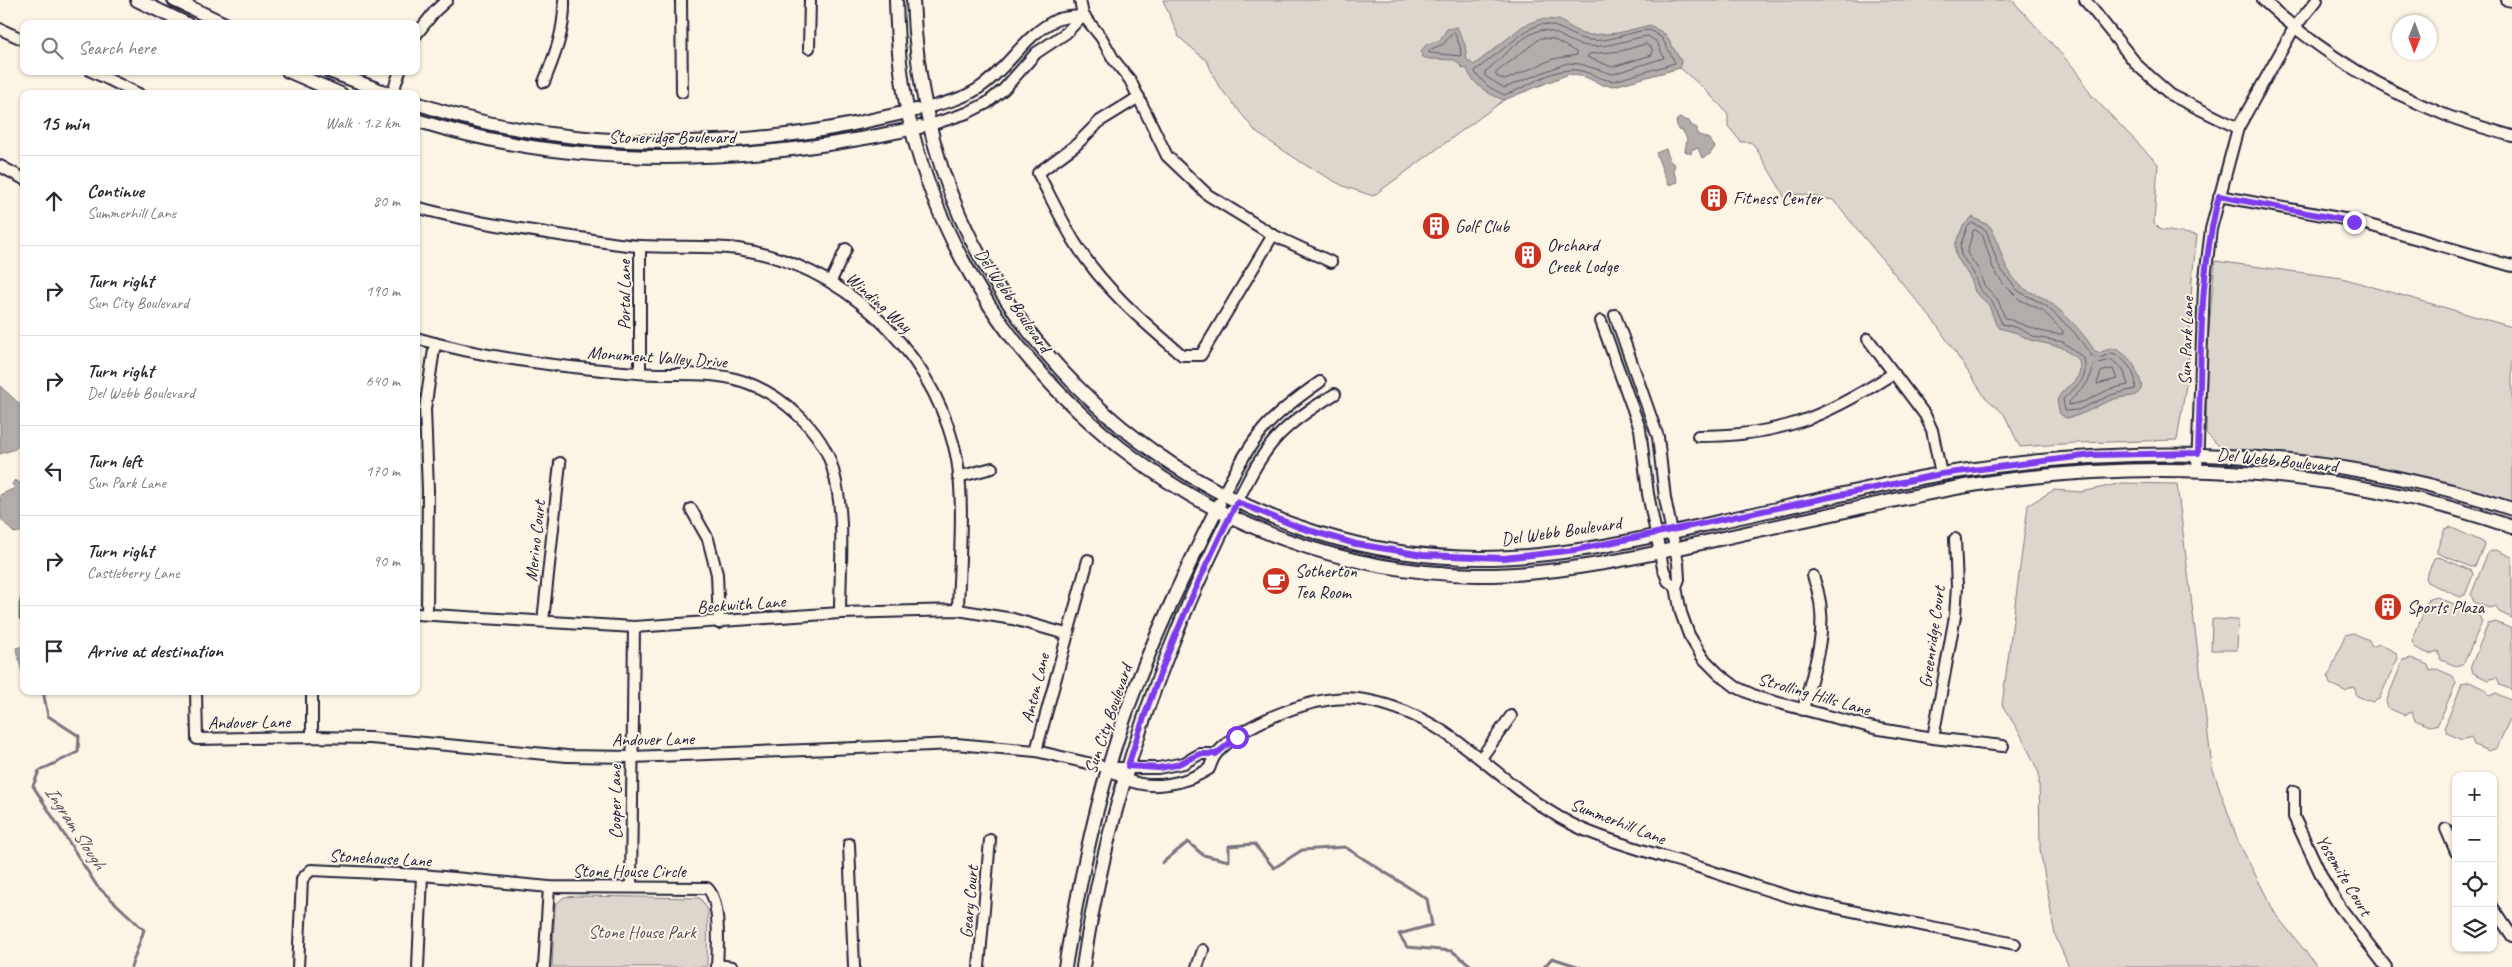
<!DOCTYPE html>
<html lang="en">
<head>
<meta charset="utf-8">
<style>
  body { margin:0; font-family:Caveat,sans-serif; background:#f2f2f3; color:#2b2b33 }
  .controls { position:absolute; right:15px; bottom:15px; display:grid; overflow:hidden; border-radius:10px; box-shadow:0 1px 4px #0004 }
  .controls button { width:45px; height:45px; display:grid; place-items:center; padding:0; border:0; border-bottom:1px solid #e1e1e2; background:#fff; color:#2b2b33; font:25px sans-serif }
  .compass { position:absolute; left:2392px; top:15px; width:45px; height:45px; border-radius:50%; background:#fff; box-shadow:0 1px 4px #0004; rotate:181deg }
  .stop { position:absolute; width:15px; height:15px; margin:-11px; border:4px solid #7c3aed; border-radius:50%; background:#fff }
  .stop.end { background:#7c3aed; border-color:#fff; box-shadow:0 1px 5px #0008 }
  .list { margin:0; padding:0; list-style:none }
  h2 { display:flex; justify-content:space-between; align-items:center; height:65px; margin:0; padding:0 20px; font-size:21px }
  h2 small { font-size:16px; font-weight:400; color:#7c7c81 }
  .list li { display:grid; grid-template-columns:32px 1fr auto; gap:15px; align-items:center; box-sizing:border-box; height:90px; padding:0 20px; border-top:1px solid #e1e1e2 }
  .list b { display:block; font-size:19px; white-space:nowrap }
  .list p { margin:0; font-size:16px; white-space:nowrap; color:#7c7c81 }
  .list em { font-size:16px; font-style:normal; color:#7c7c81 }
  .icon { flex:none; width:28px; height:28px; fill:none; stroke:currentColor; stroke-width:2; stroke-linecap:round; stroke-linejoin:round }
  .map { position:relative; flex:none; width:2512px; height:967px; overflow:hidden }
  .search { position:absolute; background:#fff; box-shadow:0 1px 4px #0004; left:20px; top:20px; width:400px; height:55px; display:flex; align-items:center; gap:12px; box-sizing:border-box; padding:0 18px; border-radius:10px; color:#7c7c81; font-size:19px }
  .panel { position:absolute; background:#fff; box-shadow:0 1px 4px #0004; left:20px; top:90px; width:400px; height:605px; border-radius:10px }
  .map>svg:first-child { display:block }
  .green { fill:#dcd6cc; stroke:#7f7c84 }
  .water { fill:#b2adab; stroke:#78757e }
  .lines { fill:none; stroke-linecap:round; stroke-linejoin:round }
  .shore { stroke:#5c5a68; stroke-width:1 }
  .stream { stroke:#78757e; stroke-width:3 }
  .minor-casing { stroke:#22223b; stroke-width:14 }
  .tertiary-casing { stroke:#22223b; stroke-width:16 }
  .minor { stroke:#fcf5e5; stroke-width:10 }
  .tertiary { stroke:#fcf5e5; stroke-width:12 }
  .route { stroke:#7c3aed; stroke-width:6 }
  .labels { text-anchor:middle; stroke-width:4; stroke-linejoin:round; paint-order:stroke }
  .street-label { font-size:18px; fill:#22223b; stroke:#fcf5e5 }
  .poi-label { font-size:18px; fill:#22223b; stroke:#fcf5e5; text-anchor:start }
  .park-label { font-size:18px; fill:#504f5f; stroke:#fcf5e5 }
  .water-label { font-size:19px; font-style:italic; fill:#545362; stroke:#fcf5e5 }
</style>
</head>
<body>
<div class="map">
<svg width="2512" height="967" viewBox="0 0 2512 967">
  <rect width="100%" height="100%" fill="#fcf5e5"/>
  <filter id="ink" filterUnits="userSpaceOnUse"><feTurbulence type="fractalNoise" baseFrequency=".02" numOctaves="2"/><feDisplacementMap in="SourceGraphic" scale="10" xChannelSelector="R" yChannelSelector="G"/><feConvolveMatrix kernelMatrix="1 2 1 2 8 2 1 2 1" color-interpolation-filters="sRGB"/></filter>
  <g filter="url(#ink)">
    <g class="green">
      <path d="M1163,0H2012L2074,68L2092,96L2158,164L2154,223L2161,230L2197,235L2192,279L2188,373L2177,440L2076,443L2020,447L2004,414L1985,397L1936,324L1833,200L1800,194L1792,195L1786,201L1781,190L1754,145L1750,142H1741L1728,126V115L1721,106L1700,85L1680,68L1567,61L1504,100L1373,196L1343,186L1307,166L1257,133L1218,85L1207,61L1179,37Z"/>
      <path d="M2215,261L2342,278L2512,327V504L2385,470L2268,453L2223,450L2206,433L2207,351Z"/>
      <path d="M2122,483L2177,484L2212,767L2238,841L2276,915L2318,967H2069L2055,935L2040,849L2039,773L2021,735L2002,705L2028,505L2054,490L2082,492Z"/>
      <path d="M2450,527L2483,542L2484,546L2475,566L2471,567L2437,553V549L2445,529Z"/>
      <path d="M2496,550L2512,557V618L2499,612L2496,606L2489,608L2474,602L2471,595L2488,552Z"/>
      <path d="M2439,557L2472,571L2473,575L2465,595L2460,597L2427,582L2426,578L2434,558Z"/>
      <path d="M2437,597L2454,604L2456,610L2463,608L2479,616L2482,622L2464,663L2456,666L2441,660L2438,651L2429,654L2414,647L2412,641L2429,599Z"/>
      <path d="M2212,619L2238,620L2237,650H2211Z"/>
      <path d="M2496,622L2512,629V690L2500,685L2497,677L2488,680L2473,673L2471,666L2488,624Z"/>
      <path d="M2353,633L2369,640L2372,647L2379,644L2395,652L2398,658L2379,699L2372,702L2357,696L2354,687L2345,691L2330,684L2328,677L2345,635Z"/>
      <path d="M2411,658L2428,665L2430,671L2437,669L2453,676L2456,683L2438,724L2430,726L2415,720L2412,712L2404,715L2388,708L2386,702L2403,660Z"/>
      <path d="M2470,682L2486,690L2489,696L2496,693L2512,701V714L2497,748L2489,751L2474,745L2471,737L2462,740L2447,733L2445,726L2462,684Z"/>
      <path d="M578,896L700,898L708,910L707,967H552L555,905L564,897Z"/>
    </g>
    <g class="water">
      <path d="M1541,19L1559,20L1582,34L1591,35L1618,33L1650,25L1665,34L1681,61L1680,68L1614,86L1603,85L1585,77L1569,74L1504,100C1490,95 1471,84 1467,68L1464,69L1455,60L1430,59L1423,57L1421,51L1427,44L1440,40L1447,29L1457,27L1465,45L1467,60L1474,65L1523,26Z"/>
      <path d="M1679,118L1689,121L1691,125L1697,128V134L1709,139L1715,147L1710,154L1702,158L1698,148L1692,149L1691,154L1685,151L1687,139L1683,131L1678,130L1676,121Z"/>
      <path d="M1666,149L1670,161L1675,165L1673,170L1678,182L1668,185L1656,153Z"/>
      <path d="M1972,217L1990,226C2003,248 1998,262 2019,284C2027,293 2039,294 2048,301C2065,313 2085,334 2095,352L2099,353L2112,348C2122,351 2130,358 2135,367C2137,374 2143,382 2141,389C2138,396 2130,397 2124,397C2103,399 2087,416 2066,418L2060,414L2057,401C2064,382 2084,385 2079,360L2061,347L2030,340L2017,333L1999,328L1996,325L1989,305L1975,292L1971,279L1956,256L1955,245L1963,226Z"/>
      <path d="M0,386L24,408V440L15,449L0,454Z"/>
      <path d="M15,480L23,485L24,481V531L14,533L1,519L0,495L15,488L12,484Z"/>
      <path d="M24,646V680L16,648Z"/>
    </g>
    <g class="lines">
      <g class="shore">
        <path d="M1541,24C1564,25 1569,37 1588,40C1610,43 1628,31 1650,30L1662,38L1675,63L1614,81C1598,80 1585,68 1569,70C1546,71 1526,89 1504,95L1489,87L1475,73L1476,70L1526,31Z"/>
        <path d="M1542,30C1560,31 1566,42 1582,45C1606,50 1625,39 1648,36L1657,42L1664,58L1613,74L1580,64L1567,63L1504,88L1485,76V72C1500,60 1523,33 1542,30Z"/>
        <path d="M1454,32L1460,46L1461,56L1429,53V50L1443,44Z"/>
        <path d="M1541,38L1553,39L1576,52L1577,55L1553,59L1505,80L1496,76V73Z"/>
        <path d="M1646,44L1652,48V55L1612,67L1587,57L1589,54L1621,51Z"/>
        <path d="M1972,223L1986,230L1999,267L2018,291L2045,305L2057,316L2073,331L2092,356L2100,358L2112,353C2125,357 2139,376 2135,389L2111,395L2078,410L2065,411L2063,399C2077,385 2089,381 2084,358L2063,342L2035,337L2018,328L2002,324L1993,303L1979,288L1973,272L1961,255L1960,246L1967,228Z"/>
        <path d="M1976,230L1983,236L1993,268L2002,282L2020,300L2042,310L2063,331V334C2043,335 2023,324 2005,318L1998,300L1984,285L1978,269L1967,253L1973,231Z"/>
        <path d="M2112,360L2123,369L2128,385L2110,389L2086,401L2069,405V402C2081,390 2092,382 2093,365Z"/>
        <path d="M2113,369L2117,379L2097,384L2101,372Z"/>
      </g>
      <g class="stream">
        <path d="M24,590L20,604V618L24,621"/>
        <path d="M43,691L48,716L79,736L78,752L39,771L33,786L97,886L144,930L131,967"/>
        <path d="M1162,863L1188,842L1203,855L1229,861V846L1254,844L1274,868L1302,850L1345,847L1427,899L1432,925L1399,934L1407,947L1452,951L1473,967"/>
        <path d="M1544,967L1552,958L1580,967"/>
      </g>
      <defs>
        <g id="minor">
          <path d="M681,0L682,92"/>
          <path d="M1080,0L1083,15L1101,37L1114,60L1130,80L1167,156L1208,195L1273,235L1331,262"/>
          <path d="M2085,0L2138,66L2171,95L2238,128"/>
          <path d="M2263,0C2315,48 2376,87 2443,114C2465,123 2489,129 2512,136"/>
          <path d="M2507,0L2512,1"/>
          <path d="M0,29L24,40"/>
          <path d="M416,35L435,11L447,0"/>
          <path d="M809,48L810,0"/>
          <path d="M91,71L139,94"/>
          <path d="M544,82C555,55 565,30 564,0"/>
          <path d="M392,94L400,71"/>
          <path d="M1139,97L1100,121L1076,145L1038,173C1050,196 1061,219 1074,241C1102,287 1142,321 1182,355H1201L1273,235"/>
          <path d="M926,108C944,103 963,99 979,88C1008,69 1024,35 1056,20C1064,17 1075,17 1083,15"/>
          <path d="M930,125L967,113L987,103L1004,89L1036,53L1066,33L1083,15"/>
          <path d="M0,166L24,179"/>
          <path d="M2219,196L2355,221L2512,266"/>
          <path d="M416,207C465,221 515,228 566,236C591,239 616,245 641,246C673,248 706,245 738,249C841,264 928,346 954,446C966,490 959,563 958,610"/>
          <path d="M831,281L846,249"/>
          <path d="M1615,315L1658,437L1665,498L1678,563L1679,579L1676,587L1681,613L1689,635L1703,658L1719,674L1736,687L1760,698L1874,728L1933,738L2003,746"/>
          <path d="M1601,321L1640,429L1648,494L1663,568L1668,581L1676,587"/>
          <path d="M416,338C488,359 563,367 637,373C672,376 708,370 742,381C780,393 823,430 833,470C846,515 840,567 840,613"/>
          <path d="M1868,339L1925,415L1932,430L1941,474"/>
          <path d="M640,373V246"/>
          <path d="M1698,436C1782,436 1825,417 1894,373"/>
          <path d="M2197,469L2204,286L2211,229L2238,128L2294,28L2317,0"/>
          <path d="M958,477L992,468"/>
          <path d="M1223,495C1252,437 1266,419 1320,382"/>
          <path d="M1237,502C1266,444 1278,428 1335,394"/>
          <path d="M691,509L708,539L717,574L719,623"/>
          <path d="M416,614L634,627L840,613L958,610L1013,619L1066,634"/>
          <path d="M427,614L428,490L425,409L435,343"/>
          <path d="M543,621L560,463"/>
          <path d="M196,691L197,739L312,737L370,738L567,756L632,757L956,744L1036,751L1109,768H1158L1184,763L1200,754H1216"/>
          <path d="M312,691V737"/>
          <path d="M1803,710C1815,662 1832,625 1813,576"/>
          <path d="M1933,738L1955,616L1957,587L1955,539"/>
          <path d="M1036,751L1088,560"/>
          <path d="M1481,758L1511,716"/>
          <path d="M1109,768C1113,771 1119,777 1125,779C1151,791 1185,784 1209,769C1211,764 1213,757 1217,753C1245,722 1317,694 1358,699C1456,712 1499,792 1582,829C1617,844 1655,854 1692,865C1730,877 1768,892 1806,901C1875,917 1946,929 2015,944"/>
          <path d="M2294,791V817L2323,879L2340,907L2386,967"/>
          <path d="M2446,829L2456,852"/>
          <path d="M849,844L854,967"/>
          <path d="M631,887L634,627"/>
          <path d="M2493,908L2512,936"/>
          <path d="M717,965L732,967"/>
          <path d="M298,967L302,879L311,870L422,875L549,887L707,888C721,900 718,948 717,967"/>
          <path d="M418,967L422,875"/>
          <path d="M544,967L549,887"/>
          <path d="M979,967L990,840"/>
          <path d="M1197,967L1203,950"/>
        </g>
        <g id="tertiary">
          <path d="M137,0L187,24"/>
          <path d="M174,0L225,24"/>
          <path d="M896,0C897,42 901,85 911,127C976,385 1211,571 1477,575C1579,576 1687,545 1786,524C1857,509 1927,491 1998,481C2170,458 2347,470 2512,527"/>
          <path d="M913,0C916,74 930,148 960,216C1051,420 1258,558 1481,558C1581,558 1680,529 1777,509C1833,497 1891,482 1948,473C2139,442 2327,447 2512,509"/>
          <path d="M288,71L341,94"/>
          <path d="M329,71L390,94"/>
          <path d="M416,103C530,142 667,150 786,135C830,130 873,120 916,110"/>
          <path d="M416,120C580,172 754,164 920,127"/>
          <path d="M1065,967C1080,878 1098,790 1129,705C1154,636 1186,570 1219,504"/>
          <path d="M1083,967C1107,805 1159,657 1232,511"/>
        </g>
      </defs>
      <use href="#minor" class="minor-casing"/>
      <use href="#tertiary" class="tertiary-casing"/>
      <use href="#minor" class="minor"/>
      <use href="#tertiary" class="tertiary"/>
    </g>
  </g>
  <g class="lines" filter="url(#ink)">
    <path class="route" d="M1237,737L1216,754H1200L1176,765L1158,768L1128,766C1156,675 1194,587 1237,502L1298,527L1356,544L1423,555L1504,558L1575,550L1941,474L2092,455L2198,453C2202,367 2197,280 2219,196L2354,222"/>
  </g>
  <defs>
    <symbol id="building-disc" viewBox="-11 -11 22 22"><circle r="9.5" fill="#c8321e" stroke="#fcf5e5"/><path d="M-4-6H4V6H1V3H-1V6H-4ZM-2.5-4.3h1.7v1.8h-1.7ZM.8-4.3h1.7v1.8H.8ZM-2.5-1h1.7V.8h-1.7ZM.8-1h1.7V.8H.8Z" fill="#fff"/></symbol>
    <symbol id="cafe-disc" viewBox="-11 -11 22 22"><circle r="9.5" fill="#c8321e" stroke="#fcf5e5"/><path d="M-5.5-4.5H6V0H3Q3 3.5 0 3.5H-2.5Q-5.5 3.5-5.5 0ZM3-3.2v2h1.7v-2ZM-6 4.5H4V6H-6Z" fill="#fff"/></symbol>
  </defs>
  <g fill-rule="evenodd">
    <use href="#building-disc" x="1698" y="182" width="32" height="32"/>
    <use href="#building-disc" x="1420" y="210" width="32" height="32"/>
    <use href="#building-disc" x="1512" y="239" width="32" height="32"/>
    <use href="#cafe-disc" x="1260" y="565" width="32" height="32"/>
    <use href="#building-disc" x="2372" y="591" width="32" height="32"/>
  </g>
  <g class="labels">
    <g class="street-label">
      <text x="672" y="143">Stoneridge Boulevard</text>
      <text transform="translate(624 295) rotate(-90)" y="6">Portal Lane</text>
      <text transform="translate(1013 300) rotate(56)" y="6">Del Webb Boulevard</text>
      <text transform="translate(879 302) rotate(42)" y="6">Winding Way</text>
      <text transform="translate(2186 341) rotate(-88)" y="6">Sun Park Lane</text>
      <text transform="translate(657 357) rotate(4)" y="6">Monument Valley Drive</text>
      <text transform="translate(2277 460) rotate(6)" y="6">Del Webb Boulevard</text>
      <text transform="translate(1561 531) rotate(-8)" y="6">Del Webb Boulevard</text>
      <text transform="translate(535 541) rotate(-84)" y="6">Merino Court</text>
      <text transform="translate(741 604) rotate(-4)" y="6">Beckwith Lane</text>
      <text transform="translate(1932 637) rotate(-82)" y="6">Greenridge Court</text>
      <text transform="translate(1035 688) rotate(-76)" y="6">Anton Lane</text>
      <text transform="translate(1814 694) rotate(16)" y="6">Strolling Hills Lane</text>
      <text transform="translate(1108 719) rotate(-71)" y="6">Sun City Boulevard</text>
      <text transform="translate(249 722) rotate(-1)" y="6">Andover Lane</text>
      <text transform="translate(653 739) rotate(-1)" y="6">Andover Lane</text>
      <text transform="translate(615 802) rotate(-90)" y="6">Cooper Lane</text>
      <text transform="translate(1618 821) rotate(21)" y="6">Summerhill Lane</text>
      <text transform="translate(380 858) rotate(3)" y="6">Stonehouse Lane</text>
      <text x="629" y="877">Stone House Circle</text>
      <text transform="translate(2344 875) rotate(59)" y="6">Yosemite Court</text>
      <text transform="translate(969 902) rotate(-85)" y="6">Geary Court</text>
    </g>
    <g class="poi-label">
      <text x="1733" y="204">Fitness Center</text>
      <text x="1455" y="232">Golf Club</text>
      <text x="1547" y="251">Orchard<tspan x="1547" dy="21">Creek Lodge</tspan></text>
      <text x="1295" y="577">Sotherton<tspan x="1295" dy="21">Tea Room</tspan></text>
      <text x="2407" y="613">Sports Plaza</text>
    </g>
    <g class="park-label">
      <text x="642" y="938">Stone House Park</text>
    </g>
    <g class="water-label">
      <text transform="translate(76 827) rotate(57)" y="7">Ingram Slough</text>
    </g>
  </g>
</svg>
<div class="controls">
<button>+</button>
<button>−</button>
<button><svg class="icon" aria-label="locate" viewBox="0 0 24 24"><circle cx="12" cy="12" r="6"/><path d="M12 2v4M12 18v4M2 12h4M18 12h4"/></svg></button>
<button><svg class="icon" aria-label="layers" viewBox="0 0 24 24"><path d="M12 4l9 5-9 5-9-5zM3 14l9 5 9-5"/></svg></button>
</div>
<svg class="compass" viewBox="-18 -18 36 36"><path d="M0-13l5 13h-10z" fill="#e53935"/><path d="M0 13l5-13h-10z" fill="#7c7c81"/></svg>
<div class="stop" style="left:1237px;top:737px"></div>
<div class="stop end" style="left:2354px;top:222px"></div>
<div class="search"><svg class="icon" aria-label="search" viewBox="0 0 24 24"><circle cx="10" cy="10" r="6"/><path d="M15 15l6 6"/></svg>Search here</div>
<section class="panel">
<h2>15 min<small>Walk · 1.2 km</small></h2>
<ul class="list">
<li><svg class="icon" aria-label="ahead" viewBox="0 0 24 24"><path d="M12 20V5M6 11l6-6 6 6"/></svg><div><b>Continue</b><p>Summerhill Lane</p></div><em>80 m</em></li>
<li><svg class="icon" aria-label="right" viewBox="0 0 24 24"><path d="M7 20v-9h11M14 6l5 5-5 5"/></svg><div><b>Turn right</b><p>Sun City Boulevard</p></div><em>190 m</em></li>
<li><svg class="icon" aria-label="right" viewBox="0 0 24 24"><path d="M7 20v-9h11M14 6l5 5-5 5"/></svg><div><b>Turn right</b><p>Del Webb Boulevard</p></div><em>640 m</em></li>
<li><svg class="icon" aria-label="left" viewBox="0 0 24 24"><path d="M17 20v-9H6M10 6l-5 5 5 5"/></svg><div><b>Turn left</b><p>Sun Park Lane</p></div><em>170 m</em></li>
<li><svg class="icon" aria-label="right" viewBox="0 0 24 24"><path d="M7 20v-9h11M14 6l5 5-5 5"/></svg><div><b>Turn right</b><p>Castleberry Lane</p></div><em>90 m</em></li>
<li><svg class="icon" aria-label="arrive" viewBox="0 0 24 24"><path d="M6 21V4h12l-3 4 3 4H6"/></svg><div><b>Arrive at destination</b></div></li>
</ul>
</section>
</div>
</body>
</html>
